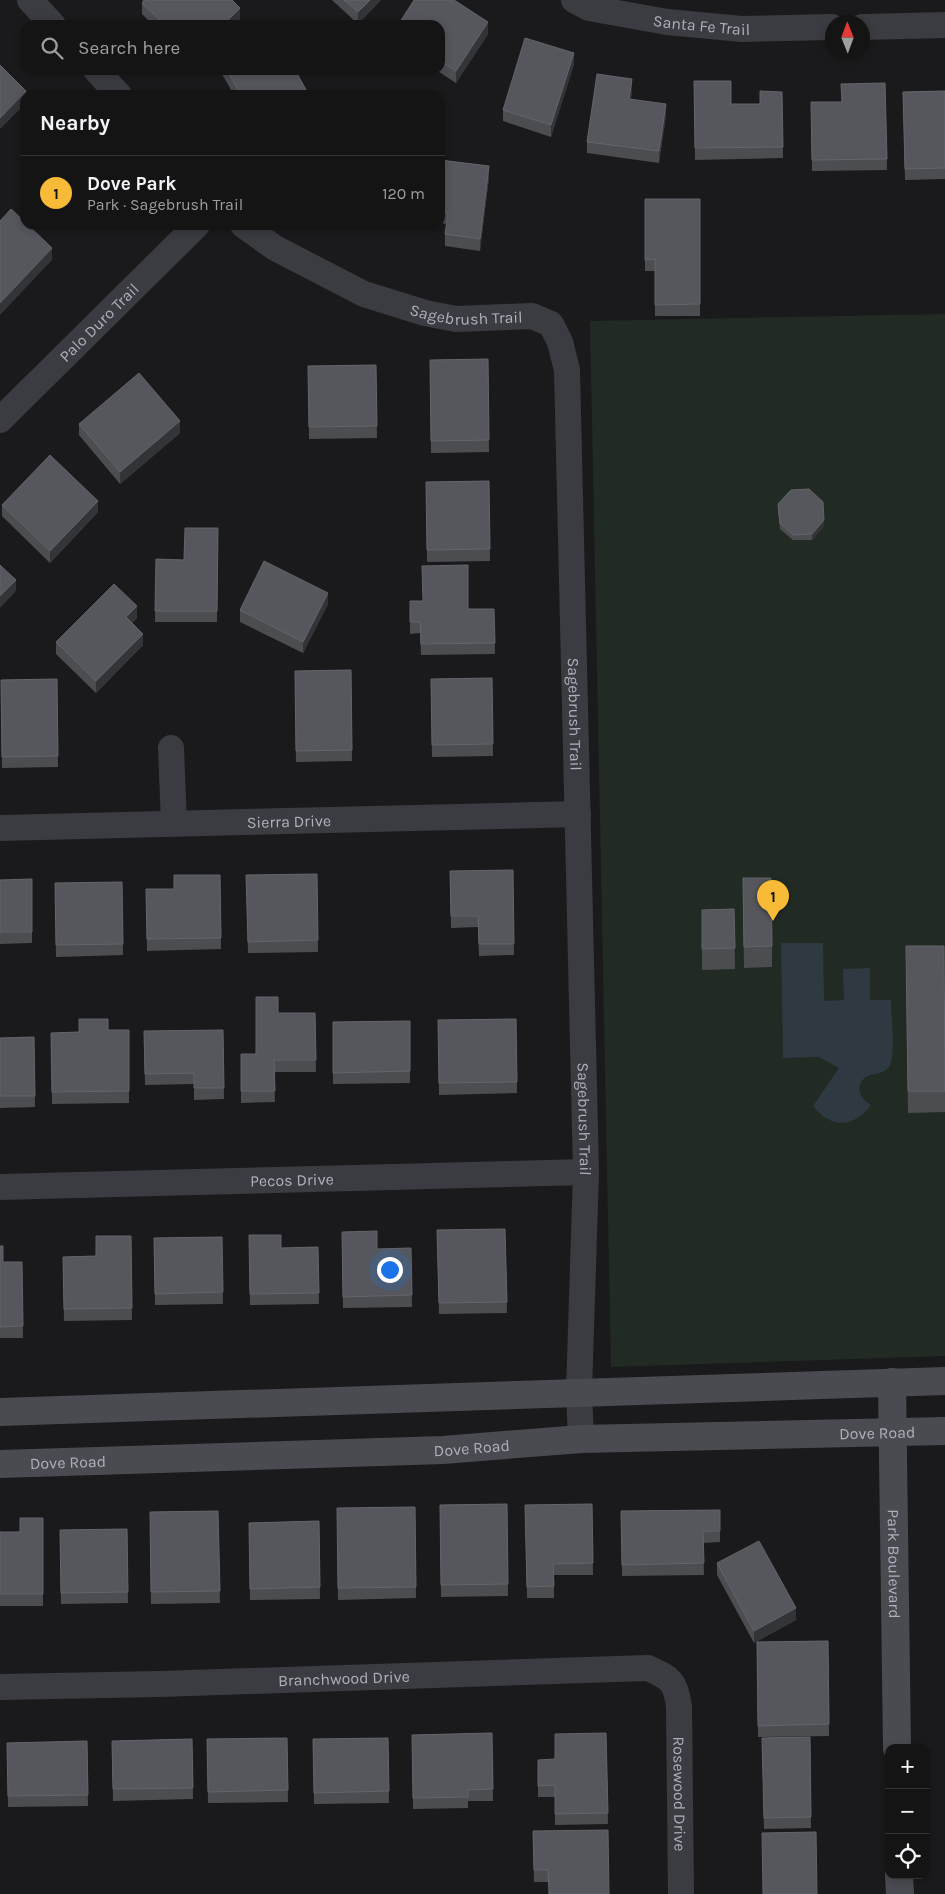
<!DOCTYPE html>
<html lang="en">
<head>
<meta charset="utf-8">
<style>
  body { margin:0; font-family:Karla,sans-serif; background:#1d1d1e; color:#f1f3f6 }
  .controls { position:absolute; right:15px; bottom:15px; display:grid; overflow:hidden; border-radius:10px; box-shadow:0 2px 8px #0003 }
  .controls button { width:45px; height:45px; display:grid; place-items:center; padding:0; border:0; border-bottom:1px solid #333334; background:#141415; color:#f1f3f6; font:25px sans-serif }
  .compass { position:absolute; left:825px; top:15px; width:45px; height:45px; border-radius:50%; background:#141415; box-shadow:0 2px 8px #0003; rotate:359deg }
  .you { position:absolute; left:389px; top:1269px; width:18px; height:18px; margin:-12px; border:4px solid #fff; border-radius:50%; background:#1a73e8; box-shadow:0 0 0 8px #1a73e833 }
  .badge { display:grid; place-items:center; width:32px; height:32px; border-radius:50%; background:#f7bb38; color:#111; font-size:16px; font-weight:700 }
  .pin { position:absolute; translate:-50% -41px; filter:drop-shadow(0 1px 2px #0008) }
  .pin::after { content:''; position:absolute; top:26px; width:18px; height:15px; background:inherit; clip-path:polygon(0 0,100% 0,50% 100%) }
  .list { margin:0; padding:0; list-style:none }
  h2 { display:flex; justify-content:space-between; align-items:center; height:65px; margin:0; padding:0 20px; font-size:21px }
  h2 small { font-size:16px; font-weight:400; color:#9d9ea0 }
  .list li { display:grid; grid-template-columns:32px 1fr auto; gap:15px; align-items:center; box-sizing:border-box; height:75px; padding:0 20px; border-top:1px solid #333334 }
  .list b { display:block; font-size:19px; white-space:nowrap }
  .list p { margin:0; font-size:16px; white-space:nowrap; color:#9d9ea0 }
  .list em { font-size:16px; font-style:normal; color:#9d9ea0 }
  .icon { flex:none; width:28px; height:28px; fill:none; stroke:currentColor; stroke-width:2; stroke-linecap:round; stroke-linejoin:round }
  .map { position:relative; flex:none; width:945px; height:1894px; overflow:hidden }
  .search { position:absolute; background:#141415; box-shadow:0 2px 8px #0003; left:20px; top:20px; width:425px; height:55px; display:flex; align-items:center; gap:12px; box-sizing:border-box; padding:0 18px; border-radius:15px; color:#9d9ea0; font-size:19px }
  .panel { position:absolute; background:#141415; box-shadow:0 2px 8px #0003; left:20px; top:90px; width:425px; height:140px; border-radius:15px }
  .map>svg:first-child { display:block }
  .green { fill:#212b23 }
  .water { fill:#2f3941 }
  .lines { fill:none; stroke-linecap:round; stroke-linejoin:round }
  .minor { stroke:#3b3c41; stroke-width:26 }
  .secondary { stroke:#494b51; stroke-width:28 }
  .wall { fill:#4b4d51 }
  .shaded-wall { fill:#333437 }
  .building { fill:#56575d; stroke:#63656c }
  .labels { text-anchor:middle; stroke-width:4.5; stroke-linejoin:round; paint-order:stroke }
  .street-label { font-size:16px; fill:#acb1bc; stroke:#151517 }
</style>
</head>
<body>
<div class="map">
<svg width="945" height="1894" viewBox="0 0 945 1894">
  <rect width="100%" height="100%" fill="#1a1a1c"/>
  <path class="green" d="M945,314V1356L611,1367L590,321Z"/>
  <path class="water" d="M781,943H823L824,1001L844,1000L843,969L870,968V1000H891C891,1014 895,1050 891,1062C888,1075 875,1072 866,1077C854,1085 860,1099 871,1105C854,1128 831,1129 813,1106L839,1068L819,1057L783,1058Z"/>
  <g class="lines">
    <g class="minor">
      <path d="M30,0L53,25"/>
      <path id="s1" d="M574,0L589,8L667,22L742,29L832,27"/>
      <path d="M862,27L945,25"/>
      <path d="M96,70L119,95"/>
      <path id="s2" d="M243,225L275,248L364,294L425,313L456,319L532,316L551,324L560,342L567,370L586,1172L579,1392L581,1439"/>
      <path id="s3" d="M0,420L197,225"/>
      <path d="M171,748L174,823"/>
      <path id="s4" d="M0,828L578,814"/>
      <path id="s5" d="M0,1187L586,1172"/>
      <path id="s6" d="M0,1687L160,1684L648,1668C670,1678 676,1681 679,1707L681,1894"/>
    </g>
    <g class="secondary">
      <path id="s7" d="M892,1382L897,1748"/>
      <path d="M0,1412L945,1381"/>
      <path id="s8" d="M0,1464L443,1450L581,1439L945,1431"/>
      <path d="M899,1875L900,1894"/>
    </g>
  </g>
  <g class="wall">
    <path d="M332,0H381L358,24Z"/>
    <path d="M142,3L240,19L234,25H153L142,14Z"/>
    <path d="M440,25L488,34L456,83L436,70H440Z"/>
    <path d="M574,64L551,137L503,121V110Z"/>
    <path d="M222,70H295L309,95H234L222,74Z"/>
    <path d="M694,81L731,104H760L782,92L783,158L695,160Z"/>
    <path d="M885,83L887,170L812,171L811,102H841Z"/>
    <path d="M632,91L631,99L666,116L659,163L587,153V142Z"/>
    <path d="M945,91V179L905,180L903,92Z"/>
    <path d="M440,160L489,178L480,251L445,246V234L447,224L440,223Z"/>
    <path d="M645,199H700V316H655V271H645Z"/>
    <path d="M488,359L489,452L431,453L430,360Z"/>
    <path d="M376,365L377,438L309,439L308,366Z"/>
    <path d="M79,424L180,433L120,484L79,435Z"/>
    <path d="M489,481L490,561L427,562L426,482Z"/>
    <path d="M2,505L98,512L50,563L2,516Z"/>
    <path d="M778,510L824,526L812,540H793L780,529Z"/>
    <path d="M218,528L217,622H155L156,559L184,560Z"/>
    <path d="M410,601L468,609H494L495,654L421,655L420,633L410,634Z"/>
    <path d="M328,604L303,653L240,622V610Z"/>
    <path d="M137,618L132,623L143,645L96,693L56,654V642Z"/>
    <path d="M351,670L352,761L296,762L295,671Z"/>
    <path d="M492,678L493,756L432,757L431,679Z"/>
    <path d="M57,679L58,767L2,768L1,680Z"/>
    <path d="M513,870L514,955L479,956L478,927L451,928L450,871Z"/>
    <path d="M317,874L318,952L248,953L246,875Z"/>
    <path d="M220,875L221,949L147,951L146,889H174Z"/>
    <path d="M32,879V943L0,944V880Z"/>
    <path d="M122,882L123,955L56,957L55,883Z"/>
    <path d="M743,899L772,946V967L744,968Z"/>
    <path d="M734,909L735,969L702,970V910Z"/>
    <path d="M906,967L945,999V1112L908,1113Z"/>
    <path d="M278,1013H315L316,1072H274L275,1102L241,1103V1054H256Z"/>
    <path d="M516,1019L517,1093L439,1095L438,1020Z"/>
    <path d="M410,1021V1083L333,1084V1022Z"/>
    <path d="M108,1030H129V1103L52,1104L51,1033L79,1032Z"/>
    <path d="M223,1030L224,1099L194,1100V1084L145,1085L144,1031Z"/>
    <path d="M34,1037L35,1107L0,1108V1038Z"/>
    <path d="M505,1229L507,1313L439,1314L437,1230Z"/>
    <path d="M342,1232L377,1249L411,1248L412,1307L343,1308Z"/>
    <path d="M249,1235L281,1248L318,1247L319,1304L250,1305Z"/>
    <path d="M131,1236L132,1320L64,1321L63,1257L96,1256Z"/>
    <path d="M222,1237L223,1304L155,1305L154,1238Z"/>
    <path d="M0,1246L3,1262H22L23,1338H0Z"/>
    <path d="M507,1504L508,1596L441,1597L440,1505Z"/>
    <path d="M592,1504L593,1575H554V1598H527L525,1505Z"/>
    <path d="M415,1507L416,1598L338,1600L337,1508Z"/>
    <path d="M720,1510V1542L703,1543L704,1575L622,1576L621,1511Z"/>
    <path d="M218,1511L220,1603L151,1604L150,1512Z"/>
    <path d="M43,1518V1606H0V1532H20Z"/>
    <path d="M319,1521L320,1599L250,1600L249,1523Z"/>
    <path d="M127,1529L128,1603L61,1604L60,1530Z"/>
    <path d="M717,1563L796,1620L754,1643L717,1575Z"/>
    <path d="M828,1641L829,1736L758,1737L757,1642Z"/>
    <path d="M492,1733L493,1801H468V1808L413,1809L412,1735Z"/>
    <path d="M606,1733L608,1824L555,1825V1797H538V1771L555,1759Z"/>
    <path d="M810,1737L811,1828L764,1829L762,1738Z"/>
    <path d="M287,1738L288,1802L208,1803L207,1739Z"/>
    <path d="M388,1738L389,1803L314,1804L313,1739Z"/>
    <path d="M192,1739L193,1799L113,1801L112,1741Z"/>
    <path d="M87,1741L88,1806L8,1807L7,1743Z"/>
    <path d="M608,1830L548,1882H534L533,1831Z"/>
  </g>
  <g class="shaded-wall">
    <path d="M370,0H381L358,24V12Z"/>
    <path d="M240,8V19L234,25H223Z"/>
    <path d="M488,22V34L456,83V71Z"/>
    <path d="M574,53V64L551,137V125Z"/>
    <path d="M632,79V91L629,111V99Z"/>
    <path d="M26,91V95H25V104L0,129V118Z"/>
    <path d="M666,104V116L659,163V151Z"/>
    <path d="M489,166V178L480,251V239Z"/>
    <path d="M52,248V260L0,315V303Z"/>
    <path d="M180,421V433L120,484V472Z"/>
    <path d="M98,501V512L50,563V551Z"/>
    <path d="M824,520V526L812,540V534Z"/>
    <path d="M16,580V591L0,608V596Z"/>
    <path d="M328,593V604L303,653V642Z"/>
    <path d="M137,606V618L126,629V617Z"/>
    <path d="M143,634V645L96,693V681Z"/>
    <path d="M796,1608V1620L754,1643V1631Z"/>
  </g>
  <g class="building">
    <path d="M144,0H232L240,8L223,25H165L142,3Z"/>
    <path d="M344,0H370L358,12Z"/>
    <path d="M414,0H454L488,22L456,71L440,61V25H398Z"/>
    <path d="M525,38L574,53L551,125L503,110Z"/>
    <path d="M0,65L26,91L0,118Z"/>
    <path d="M227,70H295L309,95H241Z"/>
    <path d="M597,74L632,79L629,99L666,104L659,151L587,142Z"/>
    <path d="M694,81H731V104H760V91L782,92L783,147L695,148Z"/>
    <path d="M885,83L887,159L812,160L811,102H842L841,84Z"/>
    <path d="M945,91V168L905,169L903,92Z"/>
    <path d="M440,160L489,166L480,239L445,234L448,213L440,212Z"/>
    <path d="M645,199H700V304L655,305V259L645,260Z"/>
    <path d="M11,209L25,222V225H28L52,248L0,303V221Z"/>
    <path d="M488,359L489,440L431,441L430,360Z"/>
    <path d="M376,365L377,426L309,427L308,366Z"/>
    <path d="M139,373L180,421L120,472L79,424Z"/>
    <path d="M50,455L98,501L50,551L2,505Z"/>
    <path d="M489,481L490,549L427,550L426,482Z"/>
    <path d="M809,489L823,502L824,520L812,534L793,535L780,523L778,504L791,490Z"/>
    <path d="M185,528H218L217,611H155L156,559L184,560Z"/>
    <path d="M264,561L328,593L303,642L240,610Z"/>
    <path d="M0,565L16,580L0,596Z"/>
    <path d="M468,565V609H494L495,643L421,644L420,622H410V601H423L422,566Z"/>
    <path d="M114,584L137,606L126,617L143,634L96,681L56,642Z"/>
    <path d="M351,670L352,750L296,751L295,671Z"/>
    <path d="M492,678L493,744L432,745L431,679Z"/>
    <path d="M57,679L58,756L2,757L1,680Z"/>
    <path d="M513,870L514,944H479L478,916H451L450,871Z"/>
    <path d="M317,874L318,940L248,942L246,875Z"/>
    <path d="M174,875H220L221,938L147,939L146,889H174Z"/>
    <path d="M743,878H771L772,946L744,947Z"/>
    <path d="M32,879V932H0V880Z"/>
    <path d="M122,882L123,944L56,945L55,883Z"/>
    <path d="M734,909L735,948L702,949V910Z"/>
    <path d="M906,946H944L945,1091H908Z"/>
    <path d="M256,997H278V1013H315L316,1060H274L275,1091H241V1054H256Z"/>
    <path d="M79,1019H108V1030H129V1091L52,1092L51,1033L79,1032Z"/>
    <path d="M516,1019L517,1082L439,1083L438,1020Z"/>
    <path d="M410,1021V1071L333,1073V1022Z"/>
    <path d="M223,1030L224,1088H194V1073L145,1074L144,1031Z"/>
    <path d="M34,1037L35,1096H0V1038Z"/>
    <path d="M505,1229L507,1302L439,1303L437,1230Z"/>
    <path d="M377,1231V1249L411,1248L412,1295L343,1297L342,1232Z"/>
    <path d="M249,1235H281V1248L318,1247L319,1293L250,1294Z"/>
    <path d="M96,1236H131L132,1308L64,1309L63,1257L96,1256Z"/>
    <path d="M222,1237L223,1292L155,1294L154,1238Z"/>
    <path d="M0,1246H3V1262H22L23,1326L0,1327Z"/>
    <path d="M507,1504L508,1584L441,1585L440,1505Z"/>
    <path d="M592,1504L593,1563L553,1564L554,1586L527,1587L525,1505Z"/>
    <path d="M415,1507L416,1587L338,1588L337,1508Z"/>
    <path d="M720,1510V1531H703L704,1563L622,1565L621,1511Z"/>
    <path d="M218,1511L220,1591L151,1592L150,1512Z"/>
    <path d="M20,1518H43V1594H0V1532H20Z"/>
    <path d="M319,1521L320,1587L250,1589L249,1523Z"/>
    <path d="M127,1529L128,1592L61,1593L60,1530Z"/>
    <path d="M759,1541L796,1608L754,1631L717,1563Z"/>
    <path d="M828,1641L829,1724L758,1726L757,1642Z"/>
    <path d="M492,1733L493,1789L468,1790V1797L413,1798L412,1735Z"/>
    <path d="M606,1733L608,1813L555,1814V1785L538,1786V1760L555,1759V1734Z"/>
    <path d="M810,1737L811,1817L764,1818L762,1738Z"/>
    <path d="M287,1738L288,1790L208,1792L207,1739Z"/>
    <path d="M388,1738L389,1791L314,1793L313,1739Z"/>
    <path d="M192,1739L193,1788L113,1789L112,1741Z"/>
    <path d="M87,1741L88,1795L8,1796L7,1743Z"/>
    <path d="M608,1830L609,1894H549L548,1870H534L533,1831Z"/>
    <path d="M816,1832L817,1894H763L762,1833Z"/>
  </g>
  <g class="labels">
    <g class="street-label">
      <text dy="6" stroke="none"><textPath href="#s1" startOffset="131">Santa Fe Trail</textPath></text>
      <text dy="6" stroke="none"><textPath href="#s2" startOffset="245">Sagebrush Trail</textPath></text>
      <text dy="6" stroke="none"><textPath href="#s3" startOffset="139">Palo Duro Trail</textPath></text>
      <text dy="6" stroke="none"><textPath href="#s2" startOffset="725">Sagebrush Trail</textPath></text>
      <text dy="6" stroke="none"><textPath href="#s4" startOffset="289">Sierra Drive</textPath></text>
      <text dy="6" stroke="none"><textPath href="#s2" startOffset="1130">Sagebrush Trail</textPath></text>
      <text dy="6" stroke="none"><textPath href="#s5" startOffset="292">Pecos Drive</textPath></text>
      <text dy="6" stroke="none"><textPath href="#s8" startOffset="878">Dove Road</textPath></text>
      <text dy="6" stroke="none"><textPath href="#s8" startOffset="472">Dove Road</textPath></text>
      <text dy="6" stroke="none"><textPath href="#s8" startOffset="68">Dove Road</textPath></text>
      <text dy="6" stroke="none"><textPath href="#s7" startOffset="182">Park Boulevard</textPath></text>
      <text dy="6" stroke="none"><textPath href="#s6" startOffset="344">Branchwood Drive</textPath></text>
      <text dy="6" stroke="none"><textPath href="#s6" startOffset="789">Rosewood Drive</textPath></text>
    </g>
  </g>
</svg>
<div class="controls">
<button>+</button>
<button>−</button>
<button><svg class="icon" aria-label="locate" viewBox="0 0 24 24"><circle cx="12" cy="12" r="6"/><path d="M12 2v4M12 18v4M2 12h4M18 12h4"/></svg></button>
</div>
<svg class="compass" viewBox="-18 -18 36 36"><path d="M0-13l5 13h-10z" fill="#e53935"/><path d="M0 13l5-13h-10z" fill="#9d9ea0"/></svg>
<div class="you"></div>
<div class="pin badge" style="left:773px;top:921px">1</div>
<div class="search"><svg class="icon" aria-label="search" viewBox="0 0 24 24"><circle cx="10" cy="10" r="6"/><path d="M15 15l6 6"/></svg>Search here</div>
<section class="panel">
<h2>Nearby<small></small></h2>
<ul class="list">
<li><span class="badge">1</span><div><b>Dove Park</b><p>Park · Sagebrush Trail</p></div><em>120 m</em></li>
</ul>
</section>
</div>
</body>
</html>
